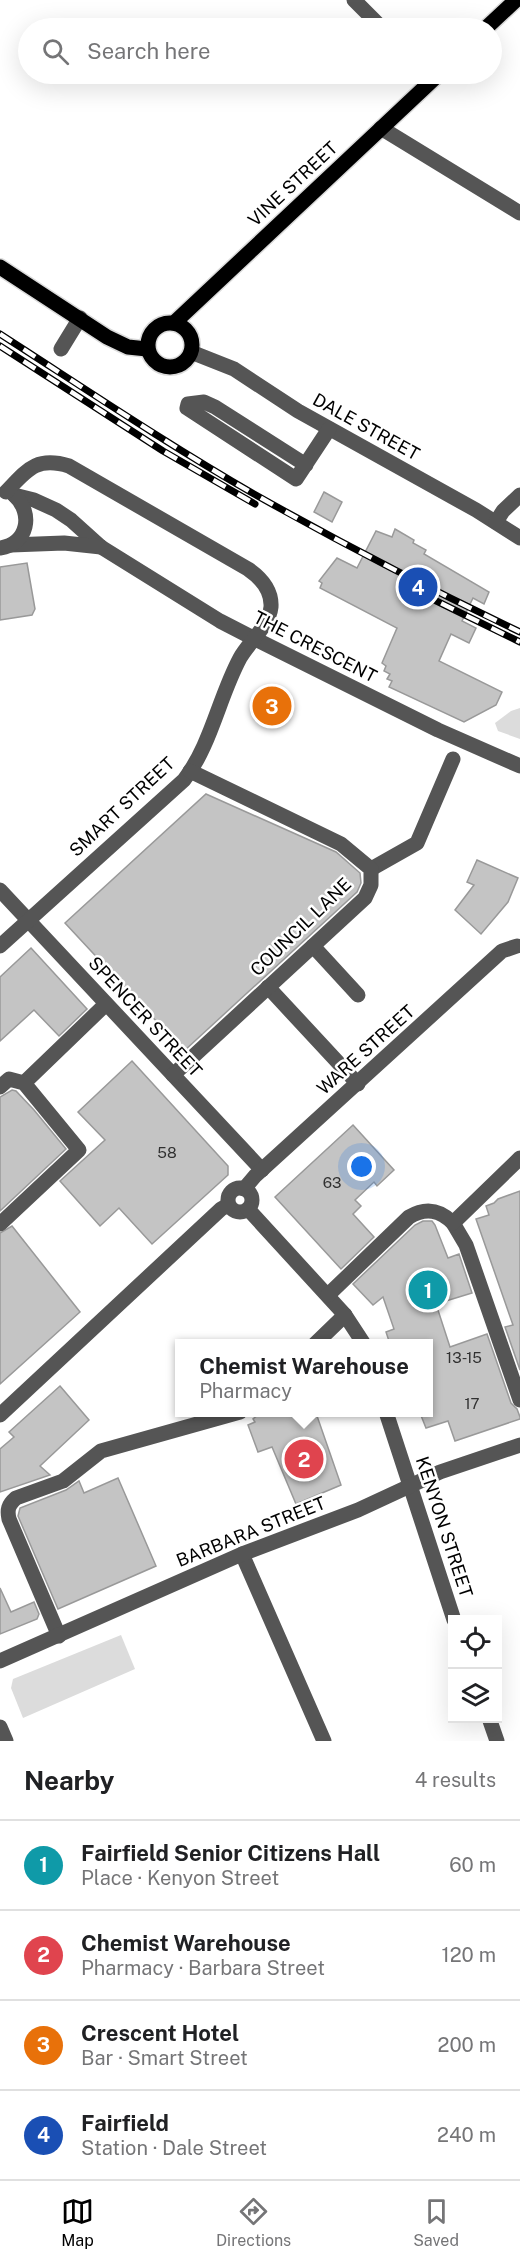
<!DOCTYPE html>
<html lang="en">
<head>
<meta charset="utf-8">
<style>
  body { margin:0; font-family:"Public Sans",sans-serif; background:#f2f2f2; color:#202124 }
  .controls { position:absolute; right:18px; bottom:18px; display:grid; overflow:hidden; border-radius:0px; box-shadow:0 6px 24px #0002 }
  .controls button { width:54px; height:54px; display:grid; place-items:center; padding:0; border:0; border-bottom:2px solid #e0e0e0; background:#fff; color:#202124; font:30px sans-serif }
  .you { position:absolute; left:362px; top:1167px; width:21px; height:21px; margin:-15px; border:4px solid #fff; border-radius:50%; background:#1a73e8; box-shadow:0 0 0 9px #1a73e833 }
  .badge { display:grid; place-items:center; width:39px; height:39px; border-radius:50%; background:#000; color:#fff; font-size:20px; font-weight:700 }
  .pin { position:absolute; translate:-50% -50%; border:3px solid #fff; box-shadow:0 2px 6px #0006 }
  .popup { position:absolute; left:175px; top:1339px; width:258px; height:78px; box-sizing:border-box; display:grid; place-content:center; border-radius:0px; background:#fff; filter:drop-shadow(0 2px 4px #0005); font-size:20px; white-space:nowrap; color:#757577 }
  .popup b { font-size:22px; color:#202124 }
  .popup::after { content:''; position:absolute; left:50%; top:100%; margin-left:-12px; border:12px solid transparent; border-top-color:#fff }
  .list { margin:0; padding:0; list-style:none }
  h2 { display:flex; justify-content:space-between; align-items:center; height:78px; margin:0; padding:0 24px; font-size:26px }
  h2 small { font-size:20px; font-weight:400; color:#757577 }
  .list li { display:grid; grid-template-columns:39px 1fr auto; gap:18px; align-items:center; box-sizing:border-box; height:90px; padding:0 24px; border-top:2px solid #e0e0e0 }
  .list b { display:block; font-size:22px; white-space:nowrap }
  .list p { margin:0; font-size:20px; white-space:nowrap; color:#757577 }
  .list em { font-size:20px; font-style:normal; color:#757577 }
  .icon { flex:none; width:33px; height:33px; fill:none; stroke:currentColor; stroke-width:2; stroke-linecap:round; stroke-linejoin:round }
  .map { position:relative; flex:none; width:520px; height:1741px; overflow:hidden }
  .search { position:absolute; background:#fff; box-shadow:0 6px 24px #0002; left:18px; right:18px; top:18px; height:66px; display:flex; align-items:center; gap:15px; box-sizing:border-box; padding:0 21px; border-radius:33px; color:#757577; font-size:22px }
  .sheet { height:438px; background:#fff }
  nav { display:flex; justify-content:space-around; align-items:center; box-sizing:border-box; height:84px; border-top:2px solid #e0e0e0; background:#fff; font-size:16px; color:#757577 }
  nav a { display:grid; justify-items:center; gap:3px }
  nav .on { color:#000 }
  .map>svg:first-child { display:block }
  .green { fill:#dcdcdc }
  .building { fill:#c4c4c4; stroke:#999; stroke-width:1.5 }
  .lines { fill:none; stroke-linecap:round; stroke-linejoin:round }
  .major-casing { stroke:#dbdbdb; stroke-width:18 }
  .minor { stroke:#555; stroke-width:15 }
  .major { stroke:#000; stroke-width:15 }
  .rail-casing { stroke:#000; stroke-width:7 }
  .rail { stroke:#fff; stroke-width:4.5; stroke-dasharray:14; stroke-linecap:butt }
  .labels { text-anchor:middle; stroke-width:5; stroke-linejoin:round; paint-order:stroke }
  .number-label { font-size:15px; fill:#313131 }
  .street-label { font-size:18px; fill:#000; stroke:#fff }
</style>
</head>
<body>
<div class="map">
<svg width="520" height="1741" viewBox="0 0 520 1741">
  <rect width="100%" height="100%" fill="#fff"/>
  <g class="green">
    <path d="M520,708V739L498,731L495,723L511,711Z"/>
    <path d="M121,1635L135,1669L23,1718L11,1688L13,1679Z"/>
  </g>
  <g class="building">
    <path d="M324,492L342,502L332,522L314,512Z"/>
    <path d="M395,529L414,540L413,543L426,550L424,554L489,592L484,604L473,598L462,621L476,628L469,643L451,634L439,661L502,692L496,705L464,722L389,687L392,681L387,679L390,674L384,671L386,666L382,663L397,628L320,588L322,583L319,581L337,558L357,568L376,531L392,537Z"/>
    <path d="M27,563L35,609L32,615L0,620V567Z"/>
    <path d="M206,794L336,852L360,873L361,883L357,892L184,1051L65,923Z"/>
    <path d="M477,860L518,878L508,902L481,934L455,910L474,885L467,882Z"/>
    <path d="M31,948L87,1009L59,1036L34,1010L0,1041V977Z"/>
    <path d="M132,1061L228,1166V1175L152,1244L119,1208L100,1226L60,1181L105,1140L78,1112Z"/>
    <path d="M12,1090L16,1091L34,1110L66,1149L0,1211V1097Z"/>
    <path d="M353,1125L394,1170L377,1186L374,1182L355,1200L361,1206L353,1214L374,1237L341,1269L275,1197Z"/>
    <path d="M520,1191V1370L505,1327L513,1325L476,1219L489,1215L486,1206L494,1203L498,1199Z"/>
    <path d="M423,1221H432L435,1225L448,1258L459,1254L472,1293L436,1304L450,1347L487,1334L511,1403L517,1409L520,1417V1419L455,1441L448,1421L426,1428L420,1413H429V1344H390L386,1332L394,1329L383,1297L373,1305L353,1284L415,1225Z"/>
    <path d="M12,1226L80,1312L0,1384V1233Z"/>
    <path d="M60,1386L89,1420L40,1466L50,1475L0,1492V1449L14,1437L9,1432Z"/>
    <path d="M260,1413H316L341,1485L296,1504L272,1447L258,1452L248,1425L255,1422L253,1419Z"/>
    <path d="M118,1478L156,1566L58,1609L18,1516L20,1508L66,1490L79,1481L84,1493Z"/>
    <path d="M0,1588L11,1612L34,1602L39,1614L37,1619L0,1634Z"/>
  </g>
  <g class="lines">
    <defs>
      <g id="major">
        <path d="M486,28L516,0"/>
        <path d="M0,267L107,337L128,347L147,349"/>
        <circle cx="170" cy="345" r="22"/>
        <path d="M174,323L439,74"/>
      </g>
    </defs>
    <use href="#major" class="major-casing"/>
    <g class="minor">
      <path d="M354,0L382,28"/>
      <path d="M381,128L520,213"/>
      <path d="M61,349L80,318"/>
      <path d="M191,352L234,369L298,411L476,510L520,538"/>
      <path d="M306,465L215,407L204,402L188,404L187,408L296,479L329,429"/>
      <path d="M14,495L34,500L56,510L71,520L101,547L220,621L253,638L438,730L520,766"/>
      <path d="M496,522L503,511L520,495"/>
      <path d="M11,545L64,543L101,547"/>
      <path d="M0,548C28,544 34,513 14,495"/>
      <path d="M371,869L417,843L453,759"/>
      <path d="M0,890L262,1170"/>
      <path d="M0,946L184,780C211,745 219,697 240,658C249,642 269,626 271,607C272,590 261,578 248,569L69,466C36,456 27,470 6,492"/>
      <path d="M313,946L358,995"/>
      <path d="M268,987L358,1084"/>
      <path d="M173,1075L365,898L371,885V869L341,844L190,771"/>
      <path d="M24,1083L106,1004"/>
      <path d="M0,1087L9,1079L24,1083L79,1150L0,1224"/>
      <circle cx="240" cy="1200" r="12"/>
      <path d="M244,1189L255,1176L502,951L517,946"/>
      <path d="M248,1209L345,1315L364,1344"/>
      <path d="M453,1223L466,1245L520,1400"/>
      <path d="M328,1295L409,1217C426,1207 440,1210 453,1223L520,1158"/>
      <path d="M315,1344L345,1315"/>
      <path d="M386,1412L454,1620"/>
      <path d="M0,1415L221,1209L228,1205"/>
      <path d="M242,1554L324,1741"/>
      <path d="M59,1636L9,1519C7,1510 8,1505 16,1498L63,1481L101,1451L240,1412"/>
      <path d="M0,1661L242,1554L358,1510L440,1472L520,1445"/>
      <path d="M489,1718L497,1741"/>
      <path d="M0,1727L6,1741"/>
    </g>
    <use href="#major" class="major"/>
    <defs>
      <g id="rail">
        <path d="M0,334C84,388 167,444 254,494C341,543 430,589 520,632"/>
        <path d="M0,346L163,451L255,504"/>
        <path d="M416,591L520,642"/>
      </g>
    </defs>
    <use href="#rail" class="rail-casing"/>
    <use href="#rail" class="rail"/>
  </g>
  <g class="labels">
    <g class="number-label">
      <text x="167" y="1158">58</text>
      <text x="332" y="1188">63</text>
      <text x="464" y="1363">13-15</text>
      <text x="472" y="1409">17</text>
    </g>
    <g class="street-label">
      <text transform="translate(293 184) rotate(-43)" y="6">VINE STREET</text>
      <text transform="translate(366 427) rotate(29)" y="6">DALE STREET</text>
      <text transform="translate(315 647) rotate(27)" y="6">THE CRESCENT</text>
      <text transform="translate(122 807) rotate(-43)" y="6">SMART STREET</text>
      <text transform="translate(301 927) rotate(-44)" y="6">COUNCIL LANE</text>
      <text transform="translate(145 1017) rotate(47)" y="6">SPENCER STREET</text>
      <text transform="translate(366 1050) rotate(-42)" y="6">WARE STREET</text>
      <text transform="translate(444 1527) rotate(72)" y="6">KENYON STREET</text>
      <text transform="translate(251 1532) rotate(-22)" y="6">BARBARA STREET</text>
    </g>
  </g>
</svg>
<div class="controls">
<button><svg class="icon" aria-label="locate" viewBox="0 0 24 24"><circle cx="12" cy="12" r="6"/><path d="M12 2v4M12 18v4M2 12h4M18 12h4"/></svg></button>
<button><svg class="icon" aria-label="layers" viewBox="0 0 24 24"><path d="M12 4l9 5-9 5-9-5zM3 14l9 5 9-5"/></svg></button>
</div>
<div class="you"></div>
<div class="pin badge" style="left:428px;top:1290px;background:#0f9aa8">1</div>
<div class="pin badge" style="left:304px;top:1459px;background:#e0444e">2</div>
<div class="popup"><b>Chemist Warehouse</b>Pharmacy</div>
<div class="pin badge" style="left:272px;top:706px;background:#e8710a">3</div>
<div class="pin badge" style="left:418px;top:587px;background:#1a4fb4">4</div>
<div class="search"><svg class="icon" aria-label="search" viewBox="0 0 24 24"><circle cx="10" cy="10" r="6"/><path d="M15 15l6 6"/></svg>Search here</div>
</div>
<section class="sheet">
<h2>Nearby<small>4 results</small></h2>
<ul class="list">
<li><span class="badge" style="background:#0f9aa8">1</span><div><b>Fairfield Senior Citizens Hall</b><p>Place · Kenyon Street</p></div><em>60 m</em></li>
<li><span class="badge" style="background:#e0444e">2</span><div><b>Chemist Warehouse</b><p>Pharmacy · Barbara Street</p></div><em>120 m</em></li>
<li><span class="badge" style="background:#e8710a">3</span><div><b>Crescent Hotel</b><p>Bar · Smart Street</p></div><em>200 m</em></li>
<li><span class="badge" style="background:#1a4fb4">4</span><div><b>Fairfield</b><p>Station · Dale Street</p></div><em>240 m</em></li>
</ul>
</section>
<nav>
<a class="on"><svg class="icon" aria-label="map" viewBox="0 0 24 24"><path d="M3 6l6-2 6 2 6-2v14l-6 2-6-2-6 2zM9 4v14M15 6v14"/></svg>Map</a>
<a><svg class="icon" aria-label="directions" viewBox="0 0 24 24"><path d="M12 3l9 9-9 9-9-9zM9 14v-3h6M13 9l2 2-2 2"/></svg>Directions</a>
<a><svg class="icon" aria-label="saved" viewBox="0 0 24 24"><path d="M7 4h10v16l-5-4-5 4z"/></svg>Saved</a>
</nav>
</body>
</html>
